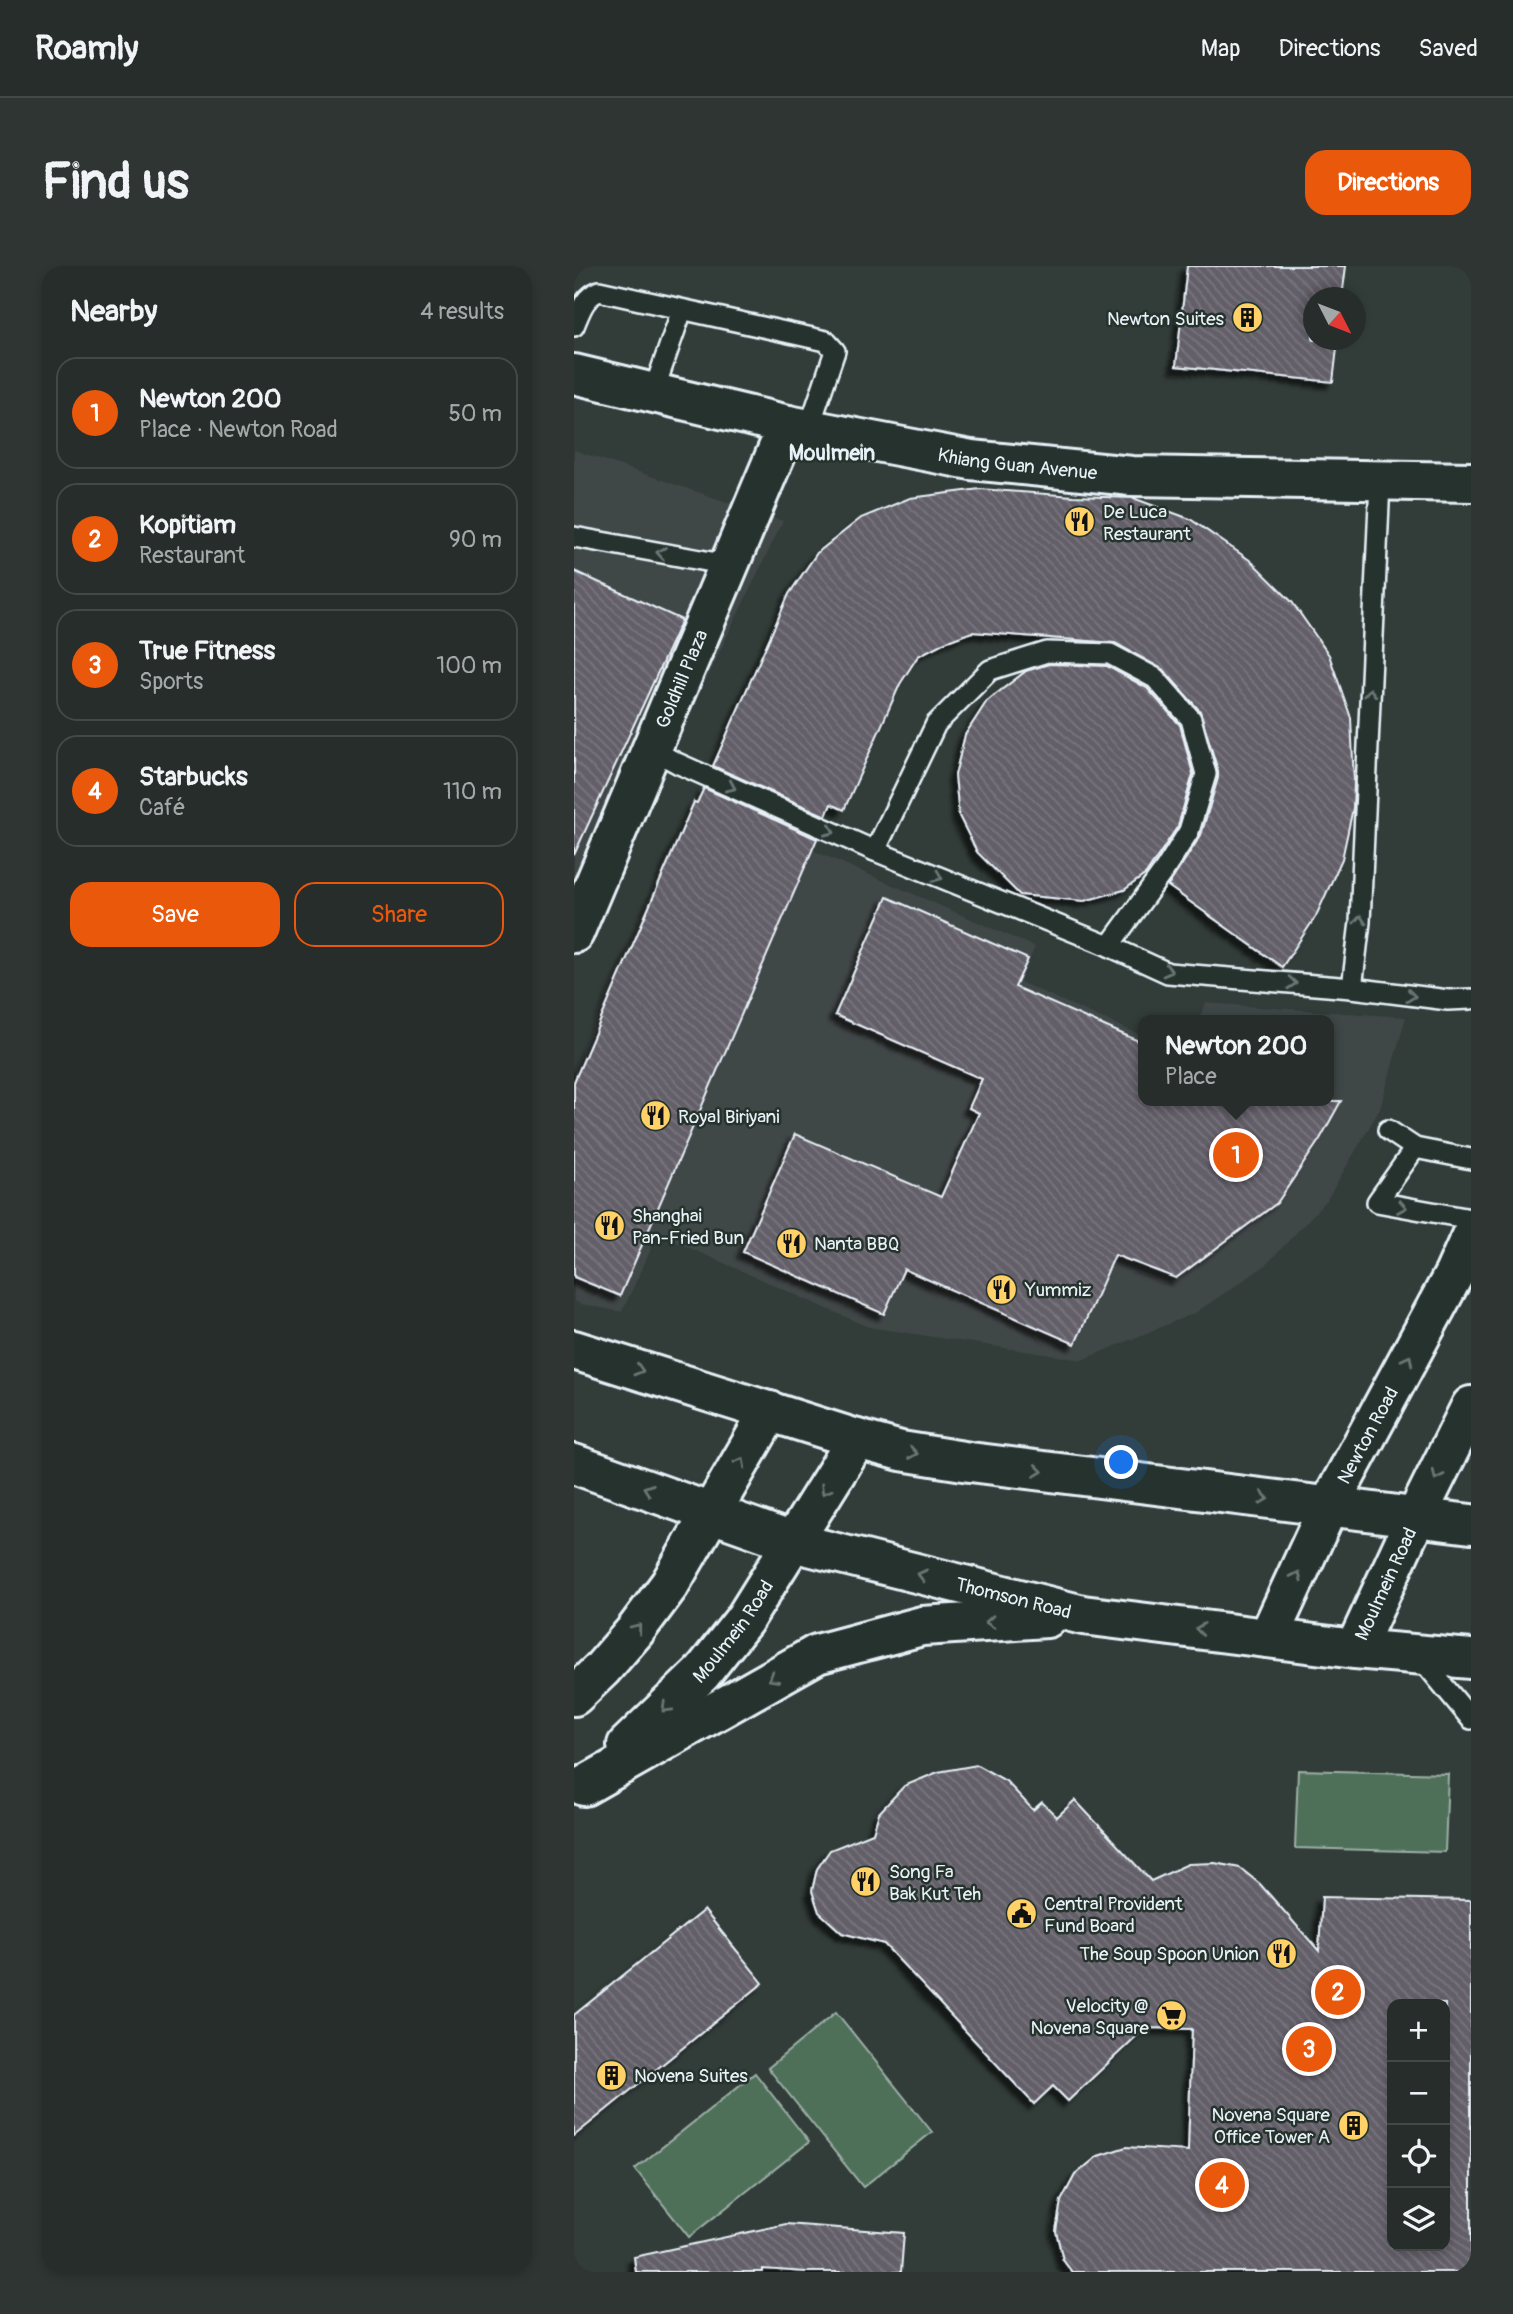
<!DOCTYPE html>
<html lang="en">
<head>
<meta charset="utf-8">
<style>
  body { margin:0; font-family:Pangolin,sans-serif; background:#2e3533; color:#f1f3f6 }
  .controls { position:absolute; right:21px; bottom:21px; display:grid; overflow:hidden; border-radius:14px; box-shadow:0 4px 10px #0003 }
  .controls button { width:63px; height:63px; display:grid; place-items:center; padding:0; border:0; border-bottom:2px solid #424947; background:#262d2b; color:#f1f3f6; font:35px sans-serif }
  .compass { position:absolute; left:729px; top:21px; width:63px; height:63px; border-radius:50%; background:#262d2b; box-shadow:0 4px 10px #0003; rotate:132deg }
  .you { position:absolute; left:548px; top:1197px; width:24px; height:24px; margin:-18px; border:5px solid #fff; border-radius:50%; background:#1a73e8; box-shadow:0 0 0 10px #1a73e833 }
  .badge { display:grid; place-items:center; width:46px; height:46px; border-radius:50%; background:#ea580c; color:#fff; font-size:23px; font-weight:700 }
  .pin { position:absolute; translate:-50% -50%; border:4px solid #fff; box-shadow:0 2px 7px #0006 }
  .popup { position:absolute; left:564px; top:749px; width:196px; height:91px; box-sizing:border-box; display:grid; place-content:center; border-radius:14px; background:#262d2b; filter:drop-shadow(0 2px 5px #0005); font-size:23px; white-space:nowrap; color:#a4a8a9 }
  .popup b { font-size:26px; color:#f1f3f6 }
  .popup::after { content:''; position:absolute; left:50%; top:100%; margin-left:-14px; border:14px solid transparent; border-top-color:#262d2b }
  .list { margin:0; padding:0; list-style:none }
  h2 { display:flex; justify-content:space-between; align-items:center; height:91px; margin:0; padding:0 28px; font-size:30px }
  h2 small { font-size:23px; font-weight:400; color:#a4a8a9 }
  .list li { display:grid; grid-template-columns:46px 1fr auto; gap:21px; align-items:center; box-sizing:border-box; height:112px; margin:0 14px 14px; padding:0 14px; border:2px solid #424947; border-radius:21px }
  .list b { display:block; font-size:26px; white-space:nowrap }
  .list p { margin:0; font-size:23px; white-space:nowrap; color:#a4a8a9 }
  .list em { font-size:23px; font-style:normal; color:#a4a8a9 }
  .actions { display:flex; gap:14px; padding:21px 28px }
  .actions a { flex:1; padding:16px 0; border:2px solid #ea580c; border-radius:21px; text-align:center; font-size:24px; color:#ea580c }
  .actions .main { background:#ea580c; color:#fff }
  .icon { flex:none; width:38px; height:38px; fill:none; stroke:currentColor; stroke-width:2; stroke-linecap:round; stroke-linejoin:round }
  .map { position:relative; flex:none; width:897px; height:2006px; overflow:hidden; border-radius:21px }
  header { display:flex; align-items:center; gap:42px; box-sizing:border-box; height:98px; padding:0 35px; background:#262d2b; border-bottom:2px solid #424947 }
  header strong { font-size:33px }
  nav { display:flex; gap:38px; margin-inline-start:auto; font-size:24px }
  .intro { display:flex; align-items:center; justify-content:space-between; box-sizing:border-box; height:168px; padding:0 42px }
  h1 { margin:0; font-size:49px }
  .button { padding:18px 32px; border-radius:21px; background:#ea580c; color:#fff; font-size:24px; font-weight:700 }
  main { display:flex; gap:42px; padding:0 42px }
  aside { flex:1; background:#262d2b; border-radius:21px; box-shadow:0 4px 10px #0003 }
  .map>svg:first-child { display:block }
  .built { fill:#414647 }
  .garden { fill:#507059; stroke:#9cb0a8; stroke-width:2 }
  .building { fill:url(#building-back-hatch); stroke:#e8f1f8; stroke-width:2; fill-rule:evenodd; filter:url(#shadow) }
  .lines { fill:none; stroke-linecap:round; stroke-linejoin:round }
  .lane-casing { stroke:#e8f1f8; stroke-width:24 }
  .street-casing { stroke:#e8f1f8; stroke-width:44 }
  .primary-casing { stroke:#e8f1f8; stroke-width:44 }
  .lane { stroke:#26332d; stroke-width:19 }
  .street { stroke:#26332d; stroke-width:38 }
  .primary { stroke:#26332d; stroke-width:38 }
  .oneway { stroke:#6a7674 }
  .labels { text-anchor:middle; stroke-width:5; stroke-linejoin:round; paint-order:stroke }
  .poi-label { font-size:19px; fill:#e8f1f8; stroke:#26332d; text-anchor:start }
  .street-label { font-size:19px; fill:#e8f1f8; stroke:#26332d }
  .neighbourhood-label { font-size:21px; font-weight:bold; fill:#e8f1f8; stroke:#26332d }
</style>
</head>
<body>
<header>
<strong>Roamly</strong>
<nav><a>Map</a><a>Directions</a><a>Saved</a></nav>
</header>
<div class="intro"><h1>Find us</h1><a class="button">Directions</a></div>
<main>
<aside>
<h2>Nearby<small>4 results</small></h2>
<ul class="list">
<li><span class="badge">1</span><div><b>Newton 200</b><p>Place · Newton Road</p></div><em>50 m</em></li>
<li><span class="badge">2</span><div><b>Kopitiam</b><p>Restaurant</p></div><em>90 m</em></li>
<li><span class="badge">3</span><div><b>True Fitness</b><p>Sports</p></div><em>100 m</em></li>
<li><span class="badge">4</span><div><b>Starbucks</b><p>Café</p></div><em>110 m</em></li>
</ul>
<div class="actions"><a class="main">Save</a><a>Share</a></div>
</aside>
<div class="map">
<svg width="897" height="2006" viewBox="0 0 897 2006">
  <defs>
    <pattern id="building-back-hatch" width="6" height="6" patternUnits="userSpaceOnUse" patternTransform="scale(1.75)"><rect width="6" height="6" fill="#645f69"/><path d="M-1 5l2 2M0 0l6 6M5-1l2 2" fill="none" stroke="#7a767f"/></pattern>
    <filter id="shadow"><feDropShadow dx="-6" dy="6" stdDeviation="2" flood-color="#0009"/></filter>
  </defs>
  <rect width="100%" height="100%" fill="#323c39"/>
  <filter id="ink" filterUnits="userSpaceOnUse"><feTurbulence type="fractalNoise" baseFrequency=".0143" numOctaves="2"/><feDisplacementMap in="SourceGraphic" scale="14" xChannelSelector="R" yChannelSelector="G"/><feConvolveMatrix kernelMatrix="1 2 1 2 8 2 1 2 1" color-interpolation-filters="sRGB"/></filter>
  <g filter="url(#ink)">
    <g class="built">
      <path d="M0,184L209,255L0,687Z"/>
      <path d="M119,532L461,681L446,716L569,770V835H755V754H624L632,737L832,751L806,843L753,934L691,1000L621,1047L508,1094L294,1061L84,968L48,1046L6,1038L0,1035V803Z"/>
    </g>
    <g class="garden">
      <path d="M724,1504L874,1508L871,1586L721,1582Z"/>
      <path d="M262,1746L358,1866L289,1921L194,1802Z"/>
      <path d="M181,1807L235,1876L115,1971L61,1903Z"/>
    </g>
    <g class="building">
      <path d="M613,0H772L768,32H739V74H764L759,116L602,100Z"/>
      <path d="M406,223L499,230L559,232L616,253L677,295L718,336L755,389L777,452L780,516L779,542L768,593L742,650L708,701L594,620L627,569L644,512V505L626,445L590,404L541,377L398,366L371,376L344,390L326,418L270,544L257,538L252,550L139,500L215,328L243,287L287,252L336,232Z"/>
      <path d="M0,305L108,354L0,589Z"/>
      <path d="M475,398L533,400L573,422L606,459L619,508L604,560L572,608L550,624L510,635L446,629L403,586L385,550L381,509L391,469L413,435L452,405Z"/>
      <path d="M130,522L243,573L46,1030L0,1011V816L120,536L123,537Z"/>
      <path d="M313,631L454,693L441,721L569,777V835H767L746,873L703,937L602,1012L541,989L501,1078L330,1003L310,1048L169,986L221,868L367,931L405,847L395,842L408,813L261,749Z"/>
      <path d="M403,1499L432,1515L459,1544L468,1536L483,1551L501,1534L577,1615L614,1598L641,1597L666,1602L686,1618L745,1685L748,1631L897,1634V2006H498L489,1994L482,1965L487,1935L501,1909L524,1890L552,1881L614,1885L618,1763L571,1762L494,1835L479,1820L460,1838L310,1678L268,1667L245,1646L238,1625L243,1603L256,1584L299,1567L305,1547L330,1520L364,1506ZM818,1738H871V1980H818Z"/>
      <path d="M130,1644L189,1717L0,1870V1749Z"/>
      <path d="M212,1958L330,1967L327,2006H232L189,2003V2006H62L60,1991Z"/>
    </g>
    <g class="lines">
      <defs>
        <g id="lane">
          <path d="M0,60C6,46 10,31 25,25L252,75L261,85L235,162"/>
          <path d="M79,127L108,44"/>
          <path d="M0,271L154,299"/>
          <path d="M77,483L103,497L301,585L535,680L594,707L778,722L874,734L897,733"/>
          <path d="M301,585L362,458L416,404L473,386L536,388L581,412L617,453L632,508L615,565L591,603L535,680"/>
          <path d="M778,722L786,656L806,216"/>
          <path d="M814,864L841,882L897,893"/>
          <path d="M841,882L803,936L897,953"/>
          <path d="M844,1389L897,1453"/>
        </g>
        <g id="street">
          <path id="s1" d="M0,108L214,159L397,194L558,210L897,216"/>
          <path id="s2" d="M0,667L214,159"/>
        </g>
        <g id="primary">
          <path d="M0,1084L283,1173L327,1185L396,1196L897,1258"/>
          <path id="s3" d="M0,1198L219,1276L509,1349L781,1383L897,1393"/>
          <path id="s4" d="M694,1372L755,1240L880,1008L897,970"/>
          <path id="s5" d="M781,1383L841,1253L897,1140"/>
          <path d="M0,1430L28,1403L61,1365L96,1318L196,1145"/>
          <path id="s6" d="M53,1479L128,1407L170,1354L283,1173"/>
          <path d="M10,1520L243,1388L348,1360L473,1352"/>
        </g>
      </defs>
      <use href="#lane" class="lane-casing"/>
      <use href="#street" class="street-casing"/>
      <use href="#primary" class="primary-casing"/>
      <use href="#lane" class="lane"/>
      <use href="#street" class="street"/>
      <use href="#primary" class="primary"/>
    </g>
    <defs><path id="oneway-chevron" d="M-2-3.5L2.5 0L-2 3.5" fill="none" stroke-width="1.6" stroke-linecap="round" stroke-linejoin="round" transform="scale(1.75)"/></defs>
    <g class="oneway">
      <use href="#oneway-chevron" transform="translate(87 287) rotate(-170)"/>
      <use href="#oneway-chevron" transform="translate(796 427) rotate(-87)"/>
      <use href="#oneway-chevron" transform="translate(157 521) rotate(24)"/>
      <use href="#oneway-chevron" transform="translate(256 565) rotate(24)"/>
      <use href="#oneway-chevron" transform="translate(364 611) rotate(22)"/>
      <use href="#oneway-chevron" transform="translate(786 654) rotate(-86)"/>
      <use href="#oneway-chevron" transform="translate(594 705) rotate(15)"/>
      <use href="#oneway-chevron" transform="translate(718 717) rotate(5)"/>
      <use href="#oneway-chevron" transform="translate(837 730) rotate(7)"/>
      <use href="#oneway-chevron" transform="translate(828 941) rotate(10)"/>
      <use href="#oneway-chevron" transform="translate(834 1094) rotate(-62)"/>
      <use href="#oneway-chevron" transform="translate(65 1104) rotate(17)"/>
      <use href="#oneway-chevron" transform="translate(339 1187) rotate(10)"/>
      <use href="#oneway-chevron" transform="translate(167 1196) rotate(-61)"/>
      <use href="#oneway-chevron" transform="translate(464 1205) rotate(7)"/>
      <use href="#oneway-chevron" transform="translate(863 1209) rotate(116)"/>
      <use href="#oneway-chevron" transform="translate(74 1223) rotate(-161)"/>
      <use href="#oneway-chevron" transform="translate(251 1224) rotate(122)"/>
      <use href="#oneway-chevron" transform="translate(690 1232) rotate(7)"/>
      <use href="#oneway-chevron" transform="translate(348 1309) rotate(-166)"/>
      <use href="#oneway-chevron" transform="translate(723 1310) rotate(-65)"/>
      <use href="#oneway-chevron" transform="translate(416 1356) rotate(176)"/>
      <use href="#oneway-chevron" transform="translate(63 1362) rotate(-52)"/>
      <use href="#oneway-chevron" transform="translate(626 1363) rotate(-173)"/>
      <use href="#oneway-chevron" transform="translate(199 1412) rotate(150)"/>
      <use href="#oneway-chevron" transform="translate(92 1442) rotate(136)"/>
    </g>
  </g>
  <defs>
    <symbol id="building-disc" viewBox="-11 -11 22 22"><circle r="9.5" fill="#ffd166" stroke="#26332d"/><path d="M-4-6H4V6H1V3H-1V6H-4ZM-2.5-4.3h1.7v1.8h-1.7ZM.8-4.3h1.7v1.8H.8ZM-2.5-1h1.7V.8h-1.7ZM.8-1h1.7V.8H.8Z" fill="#111"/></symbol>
    <symbol id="restaurant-disc" viewBox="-11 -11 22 22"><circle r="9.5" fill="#ffd166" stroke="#26332d"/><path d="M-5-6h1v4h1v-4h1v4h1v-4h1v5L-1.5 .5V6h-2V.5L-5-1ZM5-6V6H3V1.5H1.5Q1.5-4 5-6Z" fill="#111"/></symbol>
    <symbol id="civic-disc" viewBox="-11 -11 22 22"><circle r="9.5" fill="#ffd166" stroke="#26332d"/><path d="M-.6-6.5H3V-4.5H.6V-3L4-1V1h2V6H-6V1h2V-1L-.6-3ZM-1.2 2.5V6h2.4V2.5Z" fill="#111"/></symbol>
    <symbol id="supermarket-disc" viewBox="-11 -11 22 22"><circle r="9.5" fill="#ffd166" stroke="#26332d"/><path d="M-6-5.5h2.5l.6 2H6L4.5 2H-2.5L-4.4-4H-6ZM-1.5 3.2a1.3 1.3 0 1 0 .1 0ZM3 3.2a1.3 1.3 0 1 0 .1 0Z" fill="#111"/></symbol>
  </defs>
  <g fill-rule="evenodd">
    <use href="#building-disc" x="656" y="34" width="35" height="35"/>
    <use href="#restaurant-disc" x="488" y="238" width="35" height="35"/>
    <use href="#restaurant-disc" x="64" y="832" width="35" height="35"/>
    <use href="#restaurant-disc" x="18" y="942" width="35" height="35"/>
    <use href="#restaurant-disc" x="200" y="960" width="35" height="35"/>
    <use href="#restaurant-disc" x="410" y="1006" width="35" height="35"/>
    <use href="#restaurant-disc" x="274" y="1598" width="35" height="35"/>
    <use href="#civic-disc" x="430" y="1630" width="35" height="35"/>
    <use href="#restaurant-disc" x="690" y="1670" width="35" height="35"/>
    <use href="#supermarket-disc" x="580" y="1732" width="35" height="35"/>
    <use href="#building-disc" x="20" y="1792" width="35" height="35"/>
    <use href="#building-disc" x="762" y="1842" width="35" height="35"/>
  </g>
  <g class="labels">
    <g class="poi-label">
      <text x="650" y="59" text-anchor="end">Newton Suites</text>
      <text x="529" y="252">De Luca<tspan x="529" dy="22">Restaurant</tspan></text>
      <text x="104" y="857">Royal Biriyani</text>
      <text x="58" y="956">Shanghai<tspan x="58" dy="22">Pan-Fried Bun</tspan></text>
      <text x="240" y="984">Nanta BBQ</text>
      <text x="451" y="1030">Yummiz</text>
      <text x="315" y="1612">Song Fa<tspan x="315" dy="22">Bak Kut Teh</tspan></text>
      <text x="470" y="1644">Central Provident<tspan x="470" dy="22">Fund Board</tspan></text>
      <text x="685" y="1694" text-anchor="end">The Soup Spoon Union</text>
      <text x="575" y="1746" text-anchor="end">Velocity @<tspan x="575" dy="22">Novena Square</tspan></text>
      <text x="60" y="1816">Novena Suites</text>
      <text x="756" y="1855" text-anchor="end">Novena Square<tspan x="756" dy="22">Office Tower A</tspan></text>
    </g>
    <g class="street-label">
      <text dy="7" stroke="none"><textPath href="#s1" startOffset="453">Khiang Guan Avenue</textPath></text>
      <text dy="7" stroke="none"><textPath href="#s2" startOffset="276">Goldhill Plaza</textPath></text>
      <text dy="7" stroke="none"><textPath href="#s4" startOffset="226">Newton Road</textPath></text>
      <text dy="7" stroke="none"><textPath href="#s5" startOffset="72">Moulmein Road</textPath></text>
      <text dy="7" stroke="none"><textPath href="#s3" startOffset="460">Thomson Road</textPath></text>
      <text dy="7" stroke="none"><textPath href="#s6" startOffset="156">Moulmein Road</textPath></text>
    </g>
    <g class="neighbourhood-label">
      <text x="258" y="194">Moulmein</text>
    </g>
  </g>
</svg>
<div class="controls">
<button>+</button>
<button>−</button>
<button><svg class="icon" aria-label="locate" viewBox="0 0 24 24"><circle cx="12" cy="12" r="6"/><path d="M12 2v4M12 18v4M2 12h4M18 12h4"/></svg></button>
<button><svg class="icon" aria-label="layers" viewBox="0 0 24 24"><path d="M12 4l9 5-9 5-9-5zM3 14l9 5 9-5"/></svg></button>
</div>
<svg class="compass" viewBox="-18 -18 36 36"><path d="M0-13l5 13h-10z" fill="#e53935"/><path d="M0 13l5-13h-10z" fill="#a4a8a9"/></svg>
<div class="you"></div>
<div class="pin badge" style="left:662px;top:889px">1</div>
<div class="popup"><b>Newton 200</b>Place</div>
<div class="pin badge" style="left:764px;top:1726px">2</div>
<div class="pin badge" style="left:735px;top:1783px">3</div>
<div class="pin badge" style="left:648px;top:1919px">4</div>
</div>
</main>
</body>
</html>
